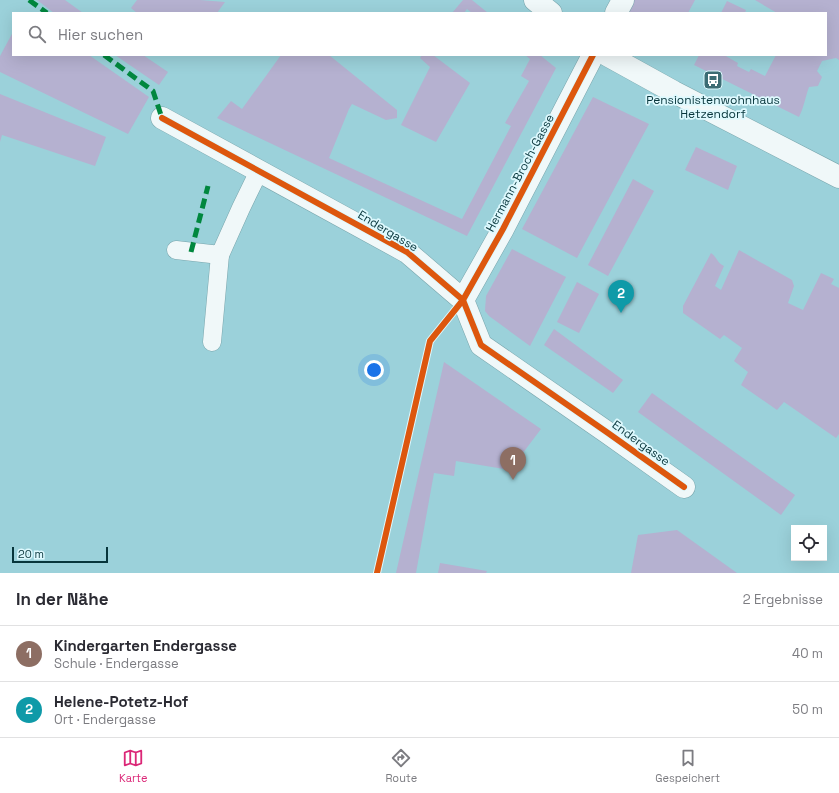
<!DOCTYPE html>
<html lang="de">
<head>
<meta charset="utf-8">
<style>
  body { margin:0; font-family:"Space Grotesk",sans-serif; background:#f7f7f7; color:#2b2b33 }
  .controls { position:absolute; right:12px; bottom:12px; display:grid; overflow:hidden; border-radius:0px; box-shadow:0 4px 16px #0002 }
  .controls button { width:36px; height:36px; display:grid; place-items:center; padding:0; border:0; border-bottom:1px solid #e1e1e2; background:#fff; color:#2b2b33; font:20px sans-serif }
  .scale { position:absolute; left:12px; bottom:10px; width:96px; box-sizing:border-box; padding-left:4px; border:2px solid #07353b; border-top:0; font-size:11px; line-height:14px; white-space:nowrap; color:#07353b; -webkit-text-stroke:3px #def9fe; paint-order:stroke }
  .you { position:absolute; left:374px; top:370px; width:14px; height:14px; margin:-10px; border:3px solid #fff; border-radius:50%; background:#1a73e8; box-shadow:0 0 0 6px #1a73e833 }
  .badge { display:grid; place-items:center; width:26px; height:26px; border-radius:50%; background:#db2777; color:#fff; font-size:13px; font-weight:700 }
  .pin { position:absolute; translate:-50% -33px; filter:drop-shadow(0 1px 2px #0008) }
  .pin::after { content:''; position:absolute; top:21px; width:14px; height:12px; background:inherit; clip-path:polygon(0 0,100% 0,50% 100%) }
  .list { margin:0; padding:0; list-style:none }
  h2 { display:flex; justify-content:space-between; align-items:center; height:52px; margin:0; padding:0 16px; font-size:17px }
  h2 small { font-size:13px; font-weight:400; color:#7c7c81 }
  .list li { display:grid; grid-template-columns:26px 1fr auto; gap:12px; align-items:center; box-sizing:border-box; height:56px; padding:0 16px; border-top:1px solid #e1e1e2 }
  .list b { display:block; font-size:15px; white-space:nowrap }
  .list p { margin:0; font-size:13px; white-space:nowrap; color:#7c7c81 }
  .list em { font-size:13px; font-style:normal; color:#7c7c81 }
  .icon { flex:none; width:22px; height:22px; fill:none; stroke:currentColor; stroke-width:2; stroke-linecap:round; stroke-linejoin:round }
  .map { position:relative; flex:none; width:839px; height:573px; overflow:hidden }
  .search { position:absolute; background:#fff; box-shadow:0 4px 16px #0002; left:12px; right:12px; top:12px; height:44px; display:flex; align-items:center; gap:10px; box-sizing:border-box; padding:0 14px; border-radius:0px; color:#7c7c81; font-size:15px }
  .sheet { height:164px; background:#fff }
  nav { display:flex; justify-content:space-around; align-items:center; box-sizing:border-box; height:56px; border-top:1px solid #e1e1e2; background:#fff; font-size:11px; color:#7c7c81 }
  nav a { display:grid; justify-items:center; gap:2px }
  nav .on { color:#db2777 }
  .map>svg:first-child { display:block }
  .green { fill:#b5b1d0 }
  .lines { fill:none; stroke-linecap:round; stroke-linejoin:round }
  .lane-casing { stroke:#78a5ac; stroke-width:19 }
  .street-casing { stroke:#78a5ac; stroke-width:23 }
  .lane { stroke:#f0f8f9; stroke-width:18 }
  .street { stroke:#f0f8f9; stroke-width:22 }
  .quiet { stroke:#00873e; stroke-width:5; stroke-dasharray:10 5; stroke-linecap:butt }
  .cycleway-casing { stroke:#def9fe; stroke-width:8 }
  .cycleway { stroke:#dd570e; stroke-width:6 }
  .labels { text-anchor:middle; stroke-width:3.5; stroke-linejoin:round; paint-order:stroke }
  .poi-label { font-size:12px; fill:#07353b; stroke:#def9fe }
  .street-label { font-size:12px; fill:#07353b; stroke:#def9fe }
</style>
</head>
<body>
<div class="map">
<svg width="839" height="573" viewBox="0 0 839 573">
  <rect width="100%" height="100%" fill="#9bd1da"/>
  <g class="green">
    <path d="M37,0H65L83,13H54Z"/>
    <path d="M137,0H200L225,2L217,13H137L131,8Z"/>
    <path d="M463,0H472L488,13H472L467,9L464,13H452Z"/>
    <path d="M634,0H695L688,13H627Z"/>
    <path d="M755,0H839V60L836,58L822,61L817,71L822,77L818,86L809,87C805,98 804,107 799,117L694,65L699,55H724L738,63L737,66L749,72L751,69L765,76L776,55H826V13H777Z"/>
    <path d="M727,1L746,10L745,13H721Z"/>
    <path d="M13,32V55H89L149,97L128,134L0,72V56Z"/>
    <path d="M115,55H143L168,72L159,85Z"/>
    <path d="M281,55H329L397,110V118L386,120L352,104L349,109L329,158L462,219L511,126L505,123L529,81L521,76L530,59L525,55H540L556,68L467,236L217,118L231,101L242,109Z"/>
    <path d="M422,55H433L470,83L436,142L401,125L430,67L420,58Z"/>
    <path d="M0,94L106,137L95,166L2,135L0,142Z"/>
    <path d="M593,97L649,124L577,258L522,229Z"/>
    <path d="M696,147L737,166L728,190L685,170Z"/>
    <path d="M633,179L654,191L608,276L588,265Z"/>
    <path d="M512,249L566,277L530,346L489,316L485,311L486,296Z"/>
    <path d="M739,250L792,280L794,286L788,303L803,310L821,273L834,279L831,284L839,288V434L836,438L784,402L777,410L741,385L748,372L734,361L742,348L724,335L720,339L683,313V306L711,253C717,257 717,263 724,266L715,286L721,290Z"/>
    <path d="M577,282L599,294L579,333L557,322Z"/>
    <path d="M554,329L623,380L613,393L544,345Z"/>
    <path d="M444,362L541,429L510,470L456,461L454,476L434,473L416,573H396Z"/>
    <path d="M652,393L795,495L781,515L638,412Z"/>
    <path d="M677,530L737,573H631L638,535Z"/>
    <path d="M440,563L487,571L486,573H438Z"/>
  </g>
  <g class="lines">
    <defs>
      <g id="lane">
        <path d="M176,250L220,255L241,208L259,171"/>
        <path d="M212,342L220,255"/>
      </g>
      <g id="street">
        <path d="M535,0L551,13"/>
        <path d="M616,13L623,0"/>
        <path d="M607,55L674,92L839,177"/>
        <path d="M162,118L407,252L463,300L481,345L608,433L684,487"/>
        <path d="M463,300L503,229L593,55"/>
      </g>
    </defs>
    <use href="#lane" class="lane-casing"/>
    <use href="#street" class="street-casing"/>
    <use href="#lane" class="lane"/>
    <use href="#street" class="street"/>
    <g class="quiet">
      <path d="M29,0L47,13"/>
      <path d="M104,55L153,91L162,118"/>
      <path d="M191,252L208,186"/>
    </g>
    <defs>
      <g id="cycleway">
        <path d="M162,118L407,252L463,300L481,345L608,433L684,487"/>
        <path d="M377,573L430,341L463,300L503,229L593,55"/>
      </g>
    </defs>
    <use href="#cycleway" class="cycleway-casing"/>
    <use href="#cycleway" class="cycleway"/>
  </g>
  <defs>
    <symbol id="bus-square" viewBox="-11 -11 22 22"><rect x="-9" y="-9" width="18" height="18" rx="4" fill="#3b6c73" stroke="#def9fe"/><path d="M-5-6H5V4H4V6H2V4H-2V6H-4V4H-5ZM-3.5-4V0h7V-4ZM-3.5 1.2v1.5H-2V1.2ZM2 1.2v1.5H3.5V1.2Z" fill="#fff"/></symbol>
  </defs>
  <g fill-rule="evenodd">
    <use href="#bus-square" x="702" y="69" width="22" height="22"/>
  </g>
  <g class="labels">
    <g class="poi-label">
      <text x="713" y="104">Pensionistenwohnhaus<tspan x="713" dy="14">Hetzendorf</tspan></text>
    </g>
    <g class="street-label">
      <text transform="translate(520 173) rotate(-62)" y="4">Hermann-Broch-Gasse</text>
      <text transform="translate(388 231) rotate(31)" y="4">Endergasse</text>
      <text transform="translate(641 443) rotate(36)" y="4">Endergasse</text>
    </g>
  </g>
</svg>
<div class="controls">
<button><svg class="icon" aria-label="locate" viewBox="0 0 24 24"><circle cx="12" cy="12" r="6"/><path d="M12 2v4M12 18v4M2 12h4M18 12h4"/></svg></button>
</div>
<div class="scale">20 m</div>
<div class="you"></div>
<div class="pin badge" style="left:513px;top:480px;background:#8d6e63">1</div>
<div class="pin badge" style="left:621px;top:313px;background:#0f9aa8">2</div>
<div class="search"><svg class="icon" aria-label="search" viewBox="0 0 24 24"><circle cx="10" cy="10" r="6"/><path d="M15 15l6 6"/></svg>Hier suchen</div>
</div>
<section class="sheet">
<h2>In der Nähe<small>2 Ergebnisse</small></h2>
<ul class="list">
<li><span class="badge" style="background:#8d6e63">1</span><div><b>Kindergarten Endergasse</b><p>Schule · Endergasse</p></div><em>40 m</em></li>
<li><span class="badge" style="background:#0f9aa8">2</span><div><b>Helene-Potetz-Hof</b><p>Ort · Endergasse</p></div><em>50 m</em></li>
</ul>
</section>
<nav>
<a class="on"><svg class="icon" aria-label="map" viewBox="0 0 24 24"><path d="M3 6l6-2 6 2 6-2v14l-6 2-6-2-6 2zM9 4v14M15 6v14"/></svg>Karte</a>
<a><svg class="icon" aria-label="directions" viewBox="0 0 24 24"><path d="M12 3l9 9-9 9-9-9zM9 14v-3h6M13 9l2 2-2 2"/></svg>Route</a>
<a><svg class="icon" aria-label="saved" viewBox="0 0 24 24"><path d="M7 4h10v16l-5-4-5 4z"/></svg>Gespeichert</a>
</nav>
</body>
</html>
